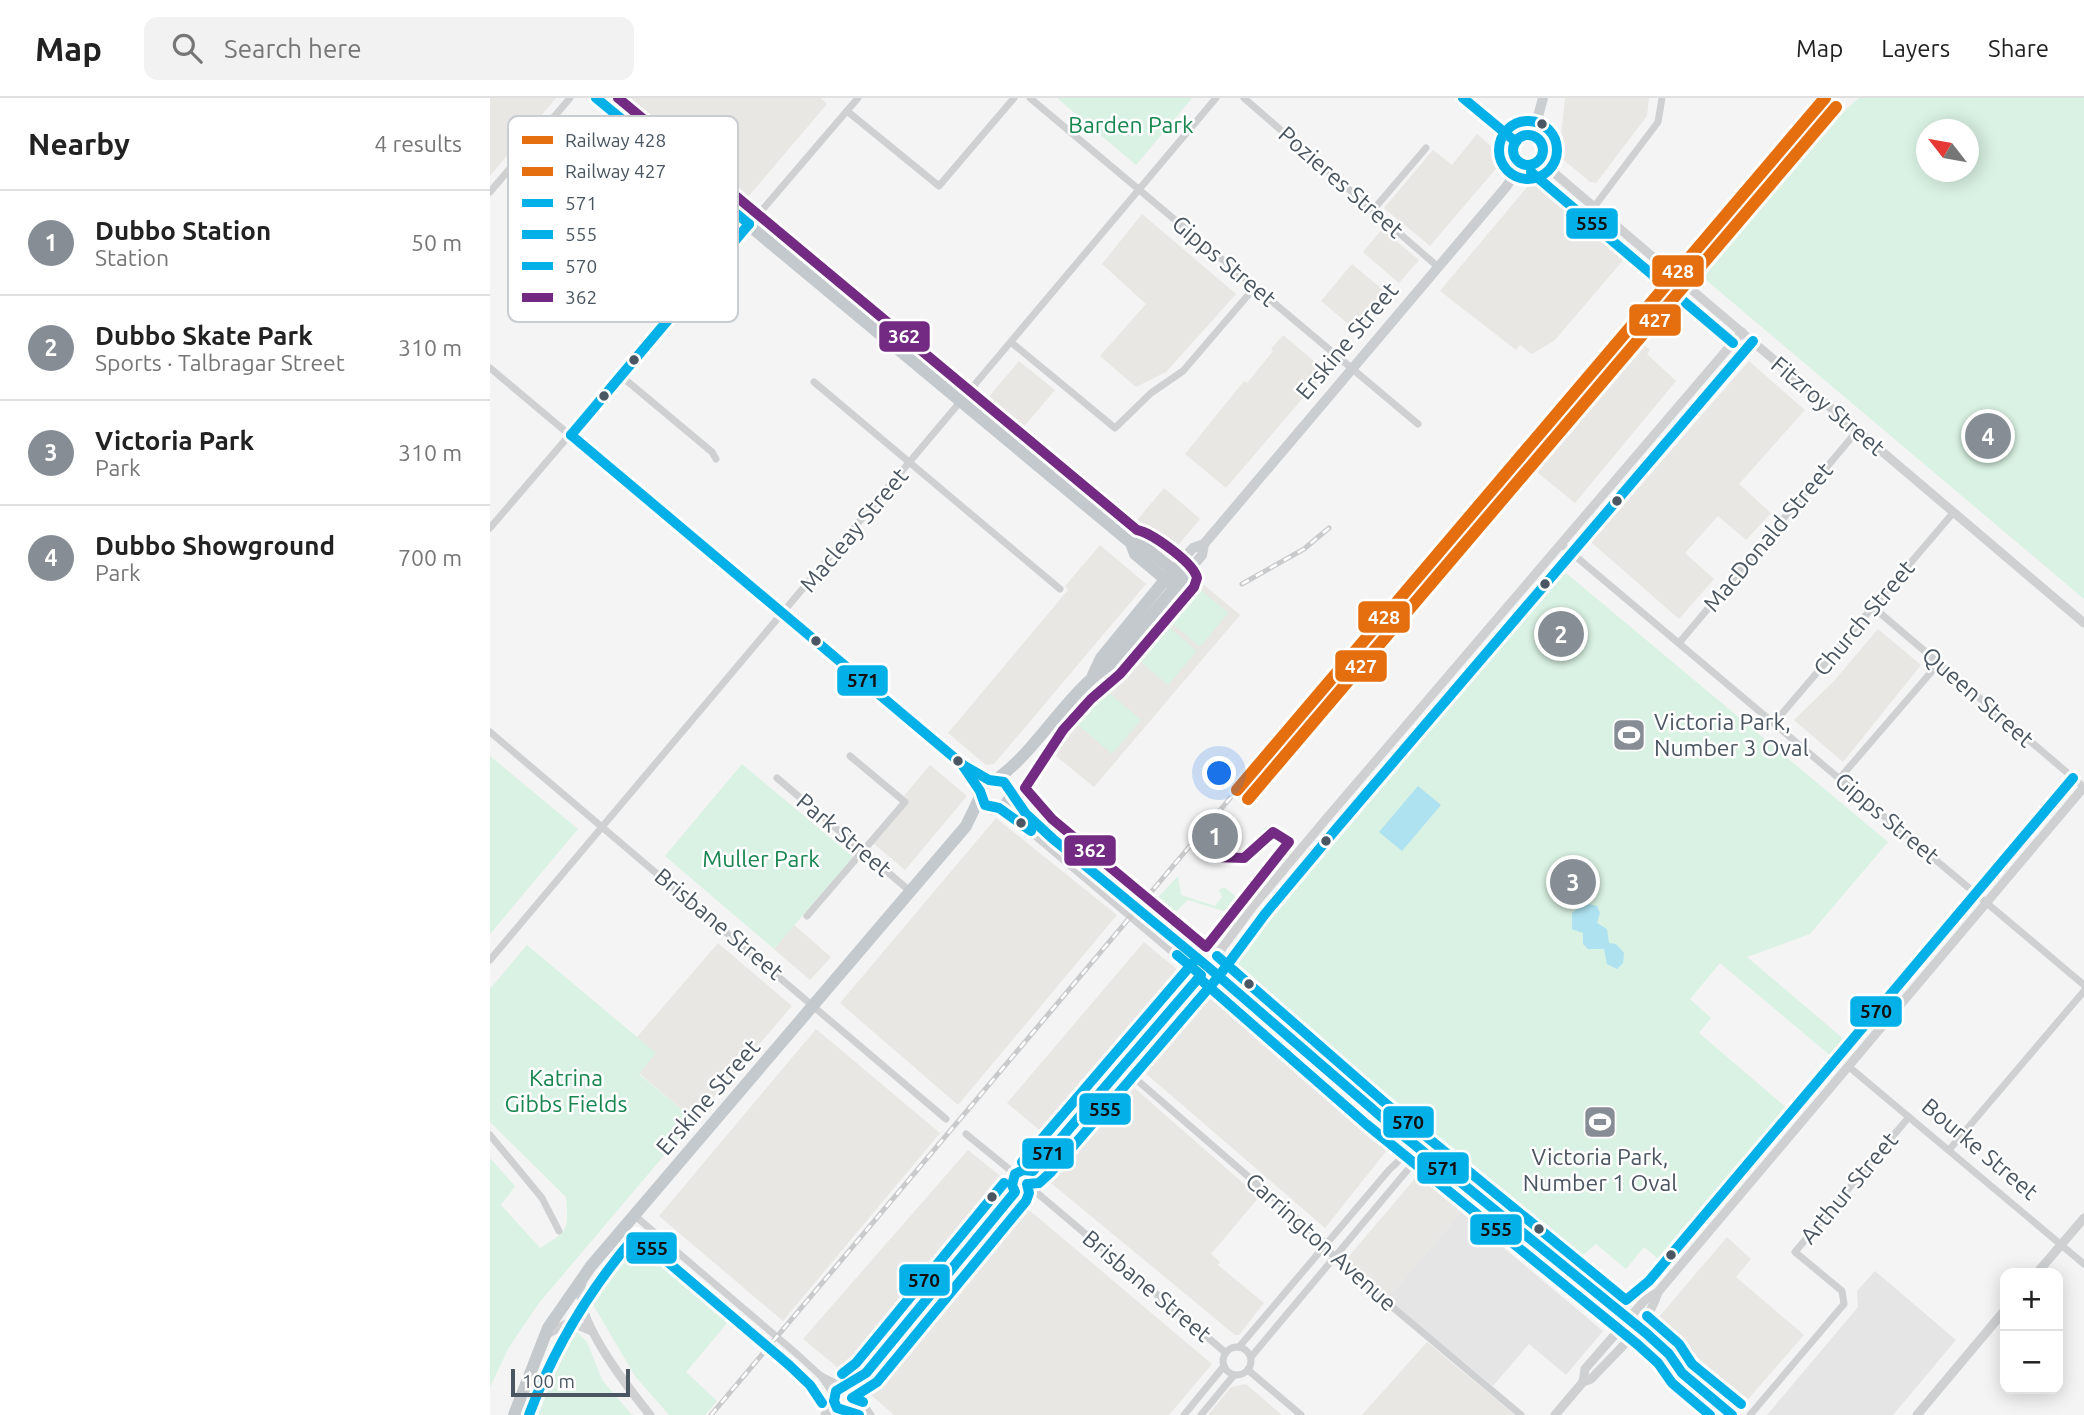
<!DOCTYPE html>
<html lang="en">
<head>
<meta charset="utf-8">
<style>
  body { margin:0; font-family:Ubuntu,sans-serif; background:#f2f2f2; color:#222 }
  .controls { position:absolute; right:21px; bottom:21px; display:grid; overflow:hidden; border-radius:14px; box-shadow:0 4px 18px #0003 }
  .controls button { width:63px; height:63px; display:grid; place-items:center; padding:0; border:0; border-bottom:2px solid #e0e0e0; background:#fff; color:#222; font:35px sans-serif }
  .compass { position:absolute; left:1426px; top:21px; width:63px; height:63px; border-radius:50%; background:#fff; box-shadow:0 4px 18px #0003; rotate:301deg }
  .scale { position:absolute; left:21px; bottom:18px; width:119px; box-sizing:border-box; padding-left:7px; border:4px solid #4a5661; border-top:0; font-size:19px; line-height:24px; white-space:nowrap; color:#4a5661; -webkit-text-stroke:5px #fff; paint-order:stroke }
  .you { position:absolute; left:730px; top:676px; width:24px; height:24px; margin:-18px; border:5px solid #fff; border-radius:50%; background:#1a73e8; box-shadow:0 0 0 10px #1a73e833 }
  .badge { display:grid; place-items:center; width:46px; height:46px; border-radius:50%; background:#868d94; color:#fff; font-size:23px; font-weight:700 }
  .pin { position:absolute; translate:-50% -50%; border:4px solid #fff; box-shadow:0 2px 7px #0006 }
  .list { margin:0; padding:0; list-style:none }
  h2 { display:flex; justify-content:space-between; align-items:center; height:91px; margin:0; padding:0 28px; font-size:30px }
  h2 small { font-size:23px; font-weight:400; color:#767676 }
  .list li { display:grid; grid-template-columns:46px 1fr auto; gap:21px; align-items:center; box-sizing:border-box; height:105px; padding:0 28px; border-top:2px solid #e0e0e0 }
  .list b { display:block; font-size:26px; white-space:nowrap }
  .list p { margin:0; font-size:23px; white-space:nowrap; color:#767676 }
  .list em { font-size:23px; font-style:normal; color:#767676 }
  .icon { flex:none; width:38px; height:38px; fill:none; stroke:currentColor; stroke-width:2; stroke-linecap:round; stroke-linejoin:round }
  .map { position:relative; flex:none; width:1594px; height:1317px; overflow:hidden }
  header { display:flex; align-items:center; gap:42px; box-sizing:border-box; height:98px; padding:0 35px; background:#fff; border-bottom:2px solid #e0e0e0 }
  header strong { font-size:33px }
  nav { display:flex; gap:38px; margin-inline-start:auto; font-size:24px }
  .search { width:490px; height:63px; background:#f2f2f2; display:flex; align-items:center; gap:18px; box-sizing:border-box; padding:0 24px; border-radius:14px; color:#767676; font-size:26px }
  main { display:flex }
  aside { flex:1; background:#fff }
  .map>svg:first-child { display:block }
  .commercial { fill:#e8e7e3 }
  .education { fill:#e6e5e6 }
  .green { fill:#d9f2e3; fill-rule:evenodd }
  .water { fill:#aee2f0 }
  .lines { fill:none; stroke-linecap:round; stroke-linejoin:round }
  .minor { stroke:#ced0d2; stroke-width:7 }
  .tertiary { stroke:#ced0d2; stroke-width:9 }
  .primary { stroke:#caced1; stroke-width:10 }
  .trunk { stroke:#c4c9cd; stroke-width:12 }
  .rail-casing { stroke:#c9cacc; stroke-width:5 }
  .rail { stroke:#fff; stroke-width:2.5; stroke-dasharray:8; stroke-linecap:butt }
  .bus-1-casing { stroke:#fff; stroke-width:16 }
  .bus-2-casing { stroke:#fff; stroke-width:16 }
  .bus-3-casing { stroke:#fff; stroke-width:16 }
  .bus-4-casing { stroke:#fff; stroke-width:16 }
  .bus-1 { stroke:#04b0e8; stroke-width:10 }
  .bus-2 { stroke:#04b0e8; stroke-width:10 }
  .bus-3 { stroke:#04b0e8; stroke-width:10 }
  .bus-4 { stroke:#732a82; stroke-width:10 }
  .rail-1-casing { stroke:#fff; stroke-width:18 }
  .rail-2-casing { stroke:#fff; stroke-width:18 }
  .rail-1 { stroke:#e56e0f; stroke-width:12 }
  .rail-2 { stroke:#e56e0f; stroke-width:12 }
  .bus-dot { fill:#4a5661; stroke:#fff; stroke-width:2.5 }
  .labels { text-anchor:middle; stroke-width:5; stroke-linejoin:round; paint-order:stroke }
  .park-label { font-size:23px; fill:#17864f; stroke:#fff }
  .street-label { font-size:23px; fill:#4a5661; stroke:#fff }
  .poi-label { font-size:23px; fill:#4a5661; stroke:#fff; text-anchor:start }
  .key { fill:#fff; stroke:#c9ccd0; stroke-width:2 }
  .key-label { font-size:19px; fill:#4a5661 }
  .line-badge { stroke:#fff; stroke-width:2.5 }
  .badge-label { font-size:19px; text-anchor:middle; font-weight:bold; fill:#fff }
  .pale-badge-label { font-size:19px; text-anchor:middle; font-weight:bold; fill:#111 }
</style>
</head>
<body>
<header>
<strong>Map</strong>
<div class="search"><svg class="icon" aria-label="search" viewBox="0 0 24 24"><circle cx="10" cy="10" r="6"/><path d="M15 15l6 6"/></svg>Search here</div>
<nav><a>Map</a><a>Layers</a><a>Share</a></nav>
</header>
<main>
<aside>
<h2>Nearby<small>4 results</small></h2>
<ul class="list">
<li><span class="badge">1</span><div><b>Dubbo Station</b><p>Station</p></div><em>50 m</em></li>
<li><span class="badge">2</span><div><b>Dubbo Skate Park</b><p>Sports · Talbragar Street</p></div><em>310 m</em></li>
<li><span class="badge">3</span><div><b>Victoria Park</b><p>Park</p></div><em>310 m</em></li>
<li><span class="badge">4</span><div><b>Dubbo Showground</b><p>Park</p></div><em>700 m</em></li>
</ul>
</aside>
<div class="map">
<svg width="1594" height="1317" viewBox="0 0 1594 1317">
  <rect width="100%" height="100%" fill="#f4f4f4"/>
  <g class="commercial">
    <path d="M0,0H66L0,78Z"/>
    <path d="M135,0H331L337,6L257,100Z"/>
    <path d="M1075,0H1159L1157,18L1106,85L1100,84L1069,58Z"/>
    <path d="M987,36L1015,60L940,148L894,110L943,52L962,67Z"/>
    <path d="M1042,83L1135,160L1065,242L1042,256L1030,247L1026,252L950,193Z"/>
    <path d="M652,116L746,196L676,274L646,289L610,258L656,206L612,166Z"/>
    <path d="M892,131L929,162L909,185L873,154Z"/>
    <path d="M862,166L899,197L868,234L831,203Z"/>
    <path d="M1139,234L1160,252L1157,256L1186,283L1085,405L1032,362Z"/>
    <path d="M793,237L836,273L736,390L695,356L754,283L757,285L783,253L781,251Z"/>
    <path d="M529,263L565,292L532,331L496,302Z"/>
    <path d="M1259,263L1315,312L1249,386L1281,415L1256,442L1228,418L1195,455L1224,481L1189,521L1101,444Z"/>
    <path d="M674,390L710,421L685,451L679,454L643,427Z"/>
    <path d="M610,447L656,486L504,666L496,667L458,635L578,492L575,488Z"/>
    <path d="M707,481L750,517L604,689L561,654Z"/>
    <path d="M1388,531L1431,567L1353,664L1304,622L1344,583Z"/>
    <path d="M440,667L477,698L415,772L383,745L419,703L414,698Z"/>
    <path d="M506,720L627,817L468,1007L350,905Z"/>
    <path d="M304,827L341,859L320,882L284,851Z"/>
    <path d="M654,844L690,874L554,1036L517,1005Z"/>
    <path d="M228,845L302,908L204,1022L149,975L147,939Z"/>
    <path d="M719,899L898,1051L835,1130L654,974L714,900Z"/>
    <path d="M326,931L450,1035L293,1223L169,1118Z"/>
    <path d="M641,987L769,1099L721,1156L730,1164L728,1167L774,1205L749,1237H745L561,1085Z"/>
    <path d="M478,1052L514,1081L511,1088L357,1277L313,1241Z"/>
    <path d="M928,1077L971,1114L897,1201L854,1164Z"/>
    <path d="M538,1111L722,1266L679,1317H404L381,1297Z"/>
    <path d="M1237,1139L1261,1161L1246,1179L1314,1237L1254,1306L1162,1227Z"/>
    <path d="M937,1244L1025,1317H872Z"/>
    <path d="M756,1286L792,1317H718L741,1289Z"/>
  </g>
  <g class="education">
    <path d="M971,1114L1113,1233L1076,1277L1039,1246L1003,1288L897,1201Z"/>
    <path d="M1385,1173L1466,1242L1403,1317H1277L1368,1209L1367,1193Z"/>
  </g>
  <g class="green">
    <path d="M567,0H702L646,67Z"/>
    <path d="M1369,0H1594V501L1209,176L1328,35ZM1436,32H1478V74H1436Z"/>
    <path d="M1065,473L1076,475L1398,744L1320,836L1257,859L1356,943L1342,959L1230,865L1200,901L1221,920L1209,935L1298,1011L1171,1163L1154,1149L1136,1171L1106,1146L1086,1163L739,870L767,825Z"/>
    <path d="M705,487L738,515L710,549L677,521Z"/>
    <path d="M674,525L707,553L678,587L645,559Z"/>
    <path d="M617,593L651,622L622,656L588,627Z"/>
    <path d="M0,658L88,731L0,836Z"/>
    <path d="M252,666L363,759L284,851L175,758Z"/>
    <path d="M784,726L793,731L799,741L782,765L778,761L793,743L782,733L769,754L760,746L774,730Z"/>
    <path d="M688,778L691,797L725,808L732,799L729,792L734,789L750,802L740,815L698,802L678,821L659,809Z"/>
    <path d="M37,847L166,955L149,976L204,1022L49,1205L19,1249L0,1289V1060L25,1088L11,1107L50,1150C78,1133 79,1133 76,1099L0,1024V891Z"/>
    <path d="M144,1145L238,1224L196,1274L227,1303L215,1317H179L145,1278L98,1198Z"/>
    <path d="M86,1233L97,1244L112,1282L142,1317H48L77,1245Z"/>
  </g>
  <g class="water">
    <path d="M928,688L951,707L912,753L889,734Z"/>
    <path d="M1095,805L1107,808L1110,815L1107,825L1117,831L1119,845L1126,846L1134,855L1133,865L1127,871L1117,866L1114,851H1098L1093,846V835L1082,831V815Z"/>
  </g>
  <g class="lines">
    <g class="minor">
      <path d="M540,0L928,326"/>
      <path d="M754,0L947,168"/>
      <path d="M357,13L449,88L524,0"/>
      <path d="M0,94L80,0"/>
      <path d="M1104,109L1168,24L1172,0"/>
      <path d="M883,112L936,50"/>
      <path d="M522,245L625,330L661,295L693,273L765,189"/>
      <path d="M0,270L473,667L499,682"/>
      <path d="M131,278L222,354L226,361"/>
      <path d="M324,284L570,491"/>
      <path d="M0,430L368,0"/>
      <path d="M1071,446L1594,887"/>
      <path d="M1383,509L1594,689"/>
      <path d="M1189,545L1367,333"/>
      <path d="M1284,625L1463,415"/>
      <path d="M0,634L456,1021"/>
      <path d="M475,670L490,693"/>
      <path d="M287,680L421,794"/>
      <path d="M1349,681L1449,565"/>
      <path d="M317,818L415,704L360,658"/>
      <path d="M0,862L726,0"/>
      <path d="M1358,968L1594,1166"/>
      <path d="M632,969L836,1146L844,1160L1031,1317"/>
      <path d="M476,1036L525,1076"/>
      <path d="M0,1037L52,1100L69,1133"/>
      <path d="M1459,1052L1594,893"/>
      <path d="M546,1094L736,1255"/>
      <path d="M144,1117L308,1257L331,1278L344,1297"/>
      <path d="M749,1249L899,1072L920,1052"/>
      <circle cx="747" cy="1263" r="14"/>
      <path d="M761,1259L930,1057"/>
      <path d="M758,1272L811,1317"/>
      <path d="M331,1278L352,1288"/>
      <path d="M370,1301L381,1317"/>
      <path d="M361,1313L369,1317"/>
      <path d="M694,1317L734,1268"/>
      <path d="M711,1317L744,1277"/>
      <path d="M1260,1317L1354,1206L1352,1193L1305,1154L1419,1019"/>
    </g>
    <g class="tertiary">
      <path d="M973,0L1026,44"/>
      <path d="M1050,63L1594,525"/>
      <path d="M520,697L552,731L718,869L885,1015L1156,1235L1179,1256L1191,1273"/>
      <path d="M509,710L536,729L1146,1246L1170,1265L1192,1275L1242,1317"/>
      <circle cx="535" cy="1085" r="13"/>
      <path d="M543,1073L718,869L764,807L836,721L1252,234"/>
      <path d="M1547,1175L1594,1120"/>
      <path d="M92,1185C81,1218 139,1291 160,1317"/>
      <path d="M59,1235L80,1224L102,1233"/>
      <path d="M1093,1284L1095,1271L1155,1202L1168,1194L1594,689"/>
      <circle cx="357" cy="1300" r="13"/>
      <path d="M369,1294L386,1261L525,1094"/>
      <path d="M335,1317L344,1303"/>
      <path d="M1065,1317L1093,1284L1101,1281C1125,1255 1158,1228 1168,1194"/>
      <path d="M1427,1317L1515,1212"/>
    </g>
    <g class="primary">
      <circle cx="1038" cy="52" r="15"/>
      <path d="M1043,37L1053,0"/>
      <path d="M683,472L703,450L714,446L1016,89L1031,66"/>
      <path d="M693,480L712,457L714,446"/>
    </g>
    <g class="trunk">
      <path d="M106,0L641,445L652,447L693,480L619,567C575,597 550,649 507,681"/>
      <path d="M641,445L645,456L682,487"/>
      <path d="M603,577L611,560L683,472"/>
      <circle cx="505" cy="696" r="15"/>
      <path d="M24,1317L58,1230L101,1168L476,728L490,699"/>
    </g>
    <defs>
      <g id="rail">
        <path d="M752,486L814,451L839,430"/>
        <path d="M221,1317L747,692"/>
      </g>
    </defs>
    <use href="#rail" class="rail-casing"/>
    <use href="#rail" class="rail"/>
    <defs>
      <g id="bus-1">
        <path d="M106,0L259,126"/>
        <path d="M973,0L1026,44"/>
        <circle cx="1038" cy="52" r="15"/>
        <path d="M81,337L473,667L499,682L514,684L536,716L563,741L718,869L909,1034L1156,1235L1179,1256L1192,1275L1242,1317"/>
        <path d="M81,337L259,126"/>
        <path d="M471,665L490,693L495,707L509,710L541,733"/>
        <path d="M369,1317L347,1310L344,1303L346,1293L376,1275L525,1094L522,1087L525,1076L533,1072L543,1073L711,877L687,857"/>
      </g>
      <g id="bus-2">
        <circle cx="1038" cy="52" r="29"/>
        <path d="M1041,74L1243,245"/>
        <path d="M709,880L876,1026L1147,1246L1168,1265L1182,1285L1220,1317"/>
        <path d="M373,1304L362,1300L387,1284L536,1103L539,1095L537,1086L549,1085L561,1074L729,878L775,816L847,730L1263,243"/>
        <path d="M39,1317C64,1249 99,1192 146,1137L299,1267L320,1287L332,1305"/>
      </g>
      <g id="bus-3">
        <path d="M727,858L894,1004L1136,1202L1159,1183L1583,680"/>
        <path d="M532,1064L707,860"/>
        <path d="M1157,1218L1189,1246L1202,1266L1251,1306"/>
        <path d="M352,1276L366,1265L514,1085"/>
      </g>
      <path id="bus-4" d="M128,0L647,432C662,435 704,465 707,480L704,489L630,576L601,601L573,632L535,690L562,721L716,849L799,744L783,734L754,760L724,759"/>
    </defs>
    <use href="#bus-1" class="bus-1-casing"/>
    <use href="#bus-2" class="bus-2-casing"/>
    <use href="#bus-3" class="bus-3-casing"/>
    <use href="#bus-4" class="bus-4-casing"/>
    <use href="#bus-1" class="bus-1"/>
    <use href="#bus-2" class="bus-2"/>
    <use href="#bus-3" class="bus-3"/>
    <use href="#bus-4" class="bus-4"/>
    <defs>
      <path id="rail-1" d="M747,692L1335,0"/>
      <path id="rail-2" d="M758,701L1346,9"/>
    </defs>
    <use href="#rail-1" class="rail-1-casing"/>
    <use href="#rail-2" class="rail-2-casing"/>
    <use href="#rail-1" class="rail-1"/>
    <use href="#rail-2" class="rail-2"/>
  </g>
  <defs>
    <symbol id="stadium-square" viewBox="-11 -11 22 22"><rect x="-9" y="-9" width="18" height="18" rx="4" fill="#868d94" stroke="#fff"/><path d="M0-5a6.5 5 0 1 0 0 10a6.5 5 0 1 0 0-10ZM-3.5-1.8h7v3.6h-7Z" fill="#fff"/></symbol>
  </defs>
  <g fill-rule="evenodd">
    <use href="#stadium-square" x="1120" y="618" width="38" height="38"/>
    <use href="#stadium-square" x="1091" y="1005" width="38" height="38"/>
  </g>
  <g class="bus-dot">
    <circle cx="1052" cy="26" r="6"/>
    <circle cx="144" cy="262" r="6"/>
    <circle cx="114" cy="298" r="6"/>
    <circle cx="1127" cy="403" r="6"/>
    <circle cx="1055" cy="486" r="6"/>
    <circle cx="326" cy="543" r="6"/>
    <circle cx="468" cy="663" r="6"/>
    <circle cx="531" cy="725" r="6"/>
    <circle cx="836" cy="743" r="6"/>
    <circle cx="759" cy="886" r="6"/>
    <circle cx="502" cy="1099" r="6"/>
    <circle cx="1049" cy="1131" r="6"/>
    <circle cx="1181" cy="1157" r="6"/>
  </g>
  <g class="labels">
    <g class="park-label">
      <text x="641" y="35">Barden Park</text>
      <text x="271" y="769">Muller Park</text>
      <text x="76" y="988">Katrina<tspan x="76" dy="26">Gibbs Fields</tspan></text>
    </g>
    <g class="street-label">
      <text transform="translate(851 84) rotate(41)" y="8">Pozieres Street</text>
      <text transform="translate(734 163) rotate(40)" y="8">Gipps Street</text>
      <text transform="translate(857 243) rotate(-50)" y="8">Erskine Street</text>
      <text transform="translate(1338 308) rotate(40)" y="8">Fitzroy Street</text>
      <text transform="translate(364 432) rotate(-50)" y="8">Macleay Street</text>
      <text transform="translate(1278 439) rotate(-50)" y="8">MacDonald Street</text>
      <text transform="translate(1374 520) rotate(-50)" y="8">Church Street</text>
      <text transform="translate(1488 599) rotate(41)" y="8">Queen Street</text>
      <text transform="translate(1397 720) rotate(40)" y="8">Gipps Street</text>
      <text transform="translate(354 737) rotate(40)" y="8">Park Street</text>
      <text transform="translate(229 826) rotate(40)" y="8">Brisbane Street</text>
      <text transform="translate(218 999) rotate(-49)" y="8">Erskine Street</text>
      <text transform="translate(1490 1051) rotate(40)" y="8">Bourke Street</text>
      <text transform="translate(1359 1090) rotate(-50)" y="8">Arthur Street</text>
      <text transform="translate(831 1144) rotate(42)" y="8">Carrington Avenue</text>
      <text transform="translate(657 1188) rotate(40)" y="8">Brisbane Street</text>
    </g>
    <g class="poi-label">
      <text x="1164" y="632">Victoria Park,<tspan x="1164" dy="26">Number 3 Oval</tspan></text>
      <text x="1110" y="1067" text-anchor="middle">Victoria Park,<tspan x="1110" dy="26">Number 1 Oval</tspan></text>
    </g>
  </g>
  <rect x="18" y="18" width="230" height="206" rx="10" class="key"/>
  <rect x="32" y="38" width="31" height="8" fill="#e56e0f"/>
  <rect x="32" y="69" width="31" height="9" fill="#e56e0f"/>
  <rect x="32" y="101" width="31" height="8" fill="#04b0e8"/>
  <rect x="32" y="132" width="31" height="9" fill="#04b0e8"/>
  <rect x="32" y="164" width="31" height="8" fill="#04b0e8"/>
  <rect x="32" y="195" width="31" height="9" fill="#732a82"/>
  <g class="key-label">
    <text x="75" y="49">Railway 428</text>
    <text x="75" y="80">Railway 427</text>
    <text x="75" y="112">571</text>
    <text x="75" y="143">555</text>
    <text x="75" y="175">570</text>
    <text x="75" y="206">362</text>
  </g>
  <g class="line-badge">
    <rect x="1075" y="109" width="54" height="33" rx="7" fill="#04b0e8"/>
    <rect x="1161" y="156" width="54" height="34" rx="7" fill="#e56e0f"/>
    <rect x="1138" y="205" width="54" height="34" rx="7" fill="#e56e0f"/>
    <rect x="388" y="222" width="53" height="33" rx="7" fill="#732a82"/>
    <rect x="867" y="502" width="54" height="34" rx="7" fill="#e56e0f"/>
    <rect x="844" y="551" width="54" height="34" rx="7" fill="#e56e0f"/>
    <rect x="346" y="566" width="53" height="33" rx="7" fill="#04b0e8"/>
    <rect x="573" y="736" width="54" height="33" rx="7" fill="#732a82"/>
    <rect x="1359" y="897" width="54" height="33" rx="7" fill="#04b0e8"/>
    <rect x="588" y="994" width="54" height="34" rx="7" fill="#04b0e8"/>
    <rect x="892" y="1007" width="53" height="34" rx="7" fill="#04b0e8"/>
    <rect x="531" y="1039" width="54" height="33" rx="7" fill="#04b0e8"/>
    <rect x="926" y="1053" width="54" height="34" rx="7" fill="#04b0e8"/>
    <rect x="979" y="1115" width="54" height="33" rx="7" fill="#04b0e8"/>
    <rect x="135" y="1133" width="53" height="34" rx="7" fill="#04b0e8"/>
    <rect x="408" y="1165" width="53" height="34" rx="7" fill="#04b0e8"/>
  </g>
  <g class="badge-label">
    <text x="1188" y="180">428</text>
    <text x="1165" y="229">427</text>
    <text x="414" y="245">362</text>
    <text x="894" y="526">428</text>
    <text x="871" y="575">427</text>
    <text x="600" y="759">362</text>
  </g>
  <g class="pale-badge-label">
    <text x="1102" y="132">555</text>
    <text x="373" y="589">571</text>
    <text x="1386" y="920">570</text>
    <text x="615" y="1018">555</text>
    <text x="918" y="1031">570</text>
    <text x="558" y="1062">571</text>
    <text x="953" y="1077">571</text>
    <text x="1006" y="1138">555</text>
    <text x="162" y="1157">555</text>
    <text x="434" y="1189">570</text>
  </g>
</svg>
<div class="controls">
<button>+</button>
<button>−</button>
</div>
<svg class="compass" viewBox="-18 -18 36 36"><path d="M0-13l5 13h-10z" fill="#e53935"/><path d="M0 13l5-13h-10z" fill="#767676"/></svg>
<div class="scale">100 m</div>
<div class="you"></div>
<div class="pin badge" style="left:725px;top:738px">1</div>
<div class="pin badge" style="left:1071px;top:536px">2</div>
<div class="pin badge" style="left:1083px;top:784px">3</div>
<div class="pin badge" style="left:1498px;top:338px">4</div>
</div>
</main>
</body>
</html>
